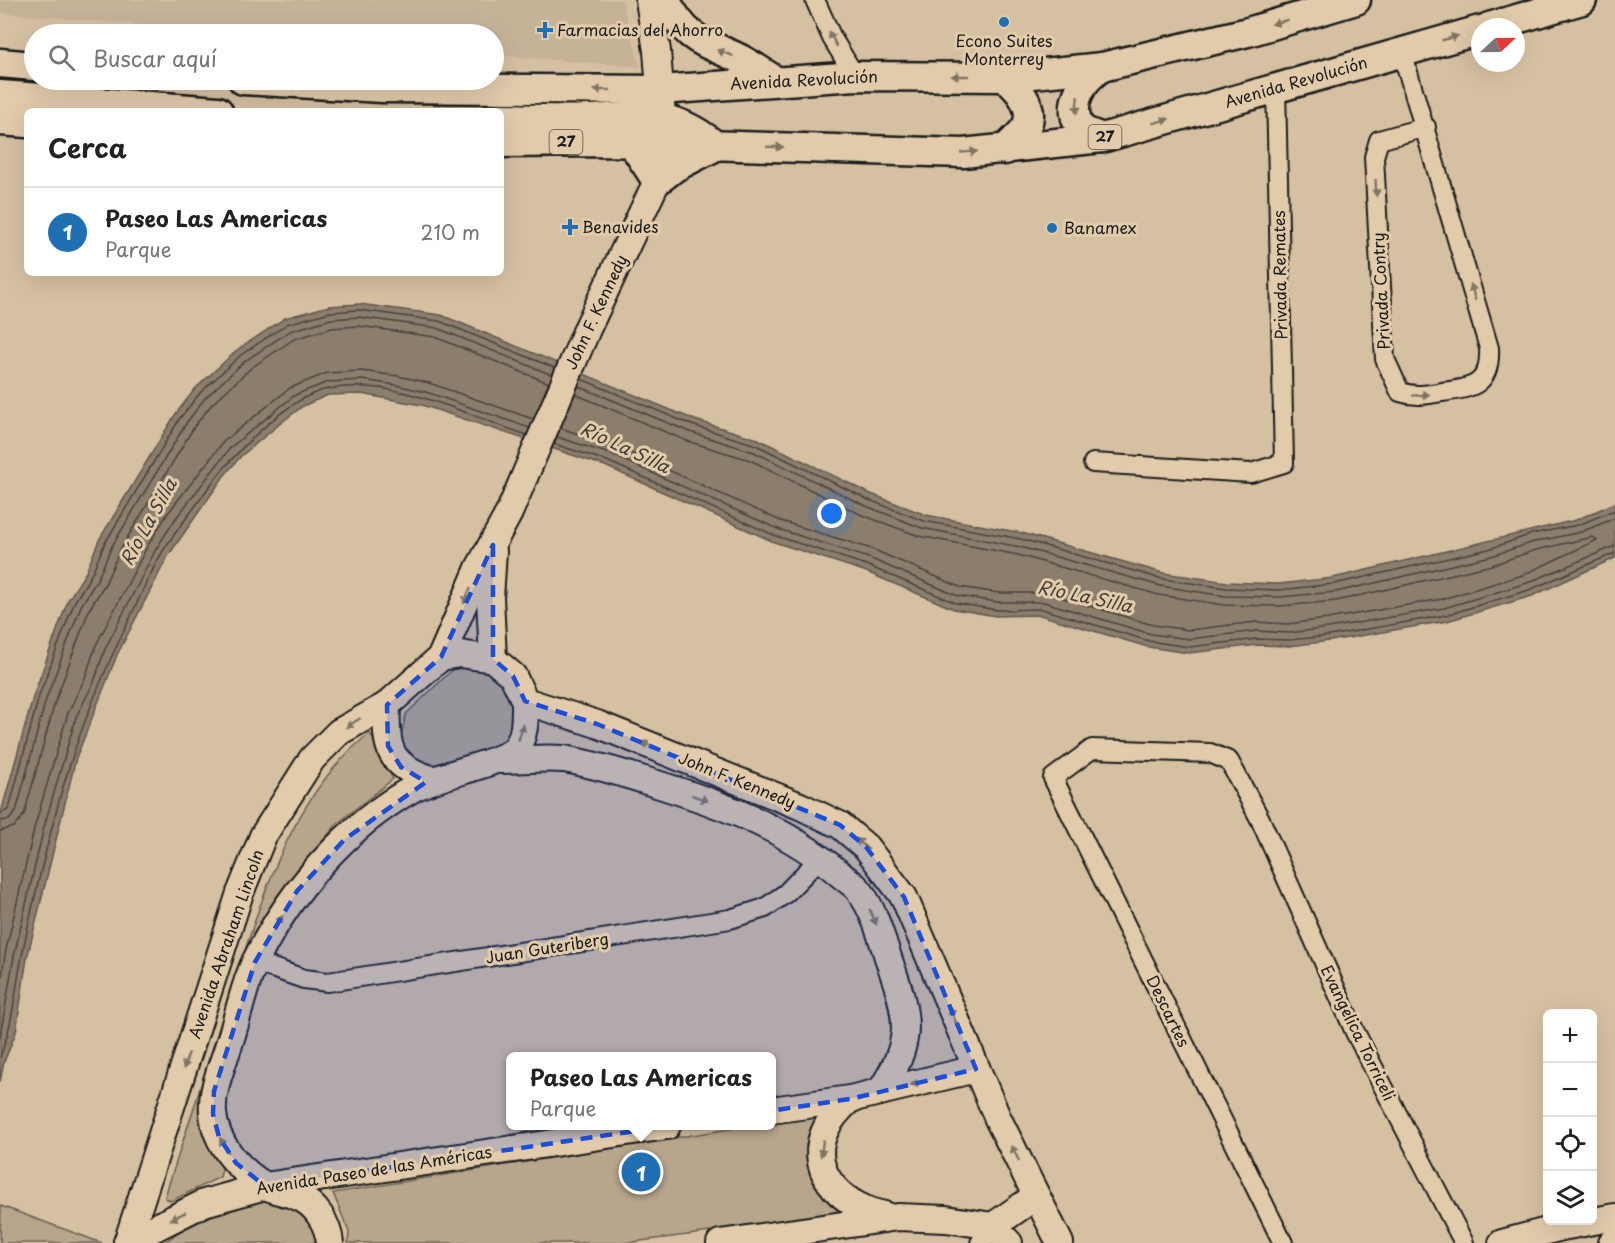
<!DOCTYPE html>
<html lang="es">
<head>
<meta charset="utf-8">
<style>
  body { margin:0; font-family:"Playpen Sans",sans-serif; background:#f2f2f2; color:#222 }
  .controls { position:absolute; right:18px; bottom:18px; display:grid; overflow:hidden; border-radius:9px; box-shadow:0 6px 24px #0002 }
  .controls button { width:54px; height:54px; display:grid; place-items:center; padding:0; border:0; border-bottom:2px solid #e0e0e0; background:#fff; color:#222; font:30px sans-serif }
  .compass { position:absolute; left:1471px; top:18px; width:54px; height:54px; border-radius:50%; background:#fff; box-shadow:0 6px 24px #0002; rotate:68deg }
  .you { position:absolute; left:832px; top:514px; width:21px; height:21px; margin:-15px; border:4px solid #fff; border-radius:50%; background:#1a73e8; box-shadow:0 0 0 9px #1a73e833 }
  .badge { display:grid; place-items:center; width:39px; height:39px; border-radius:50%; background:#1f6fb2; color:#fff; font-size:20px; font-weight:700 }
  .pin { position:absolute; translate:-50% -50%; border:3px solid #fff; box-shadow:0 2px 6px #0006 }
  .popup { position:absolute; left:506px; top:1052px; width:270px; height:78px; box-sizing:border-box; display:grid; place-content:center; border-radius:9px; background:#fff; filter:drop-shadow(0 2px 4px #0005); font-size:20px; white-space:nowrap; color:#767676 }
  .popup b { font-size:22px; color:#222 }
  .popup::after { content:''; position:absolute; left:50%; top:100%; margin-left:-12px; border:12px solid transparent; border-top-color:#fff }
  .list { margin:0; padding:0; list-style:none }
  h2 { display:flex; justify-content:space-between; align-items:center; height:78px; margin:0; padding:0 24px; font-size:26px }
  h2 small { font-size:20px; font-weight:400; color:#767676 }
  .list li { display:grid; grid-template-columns:39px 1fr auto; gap:18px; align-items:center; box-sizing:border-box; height:90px; padding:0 24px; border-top:2px solid #e0e0e0 }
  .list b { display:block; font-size:22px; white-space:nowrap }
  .list p { margin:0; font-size:20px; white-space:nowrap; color:#767676 }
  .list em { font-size:20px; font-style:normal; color:#767676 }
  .icon { flex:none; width:33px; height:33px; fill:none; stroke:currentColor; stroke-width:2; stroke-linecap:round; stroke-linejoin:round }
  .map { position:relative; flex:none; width:1615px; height:1243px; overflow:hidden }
  .search { position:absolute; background:#fff; box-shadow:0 6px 24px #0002; left:24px; top:24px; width:480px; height:66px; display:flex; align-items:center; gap:15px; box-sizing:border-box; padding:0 21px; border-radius:33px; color:#767676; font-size:22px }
  .panel { position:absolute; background:#fff; box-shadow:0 6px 24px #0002; left:24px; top:108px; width:480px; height:168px; border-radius:9px }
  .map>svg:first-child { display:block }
  .built { fill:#c6b297 }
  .green { fill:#b7a58c; stroke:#6a6054; stroke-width:1.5 }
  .water { fill:#8c7e6d; stroke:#5f574d; stroke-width:1.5 }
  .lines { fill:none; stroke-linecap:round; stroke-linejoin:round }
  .shore { stroke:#49433c; stroke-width:1.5 }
  .street-casing { stroke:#1c1c1c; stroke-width:22 }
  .secondary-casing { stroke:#1c1c1c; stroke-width:30 }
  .primary-casing { stroke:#1c1c1c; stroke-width:33 }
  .street { stroke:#e2cbab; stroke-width:18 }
  .secondary { stroke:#e2cbab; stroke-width:26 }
  .primary { stroke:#e2cbab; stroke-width:28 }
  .oneway { fill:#7f7464 }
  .marked { fill:#1d4ed8; fill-opacity:0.2; stroke:#1d4ed8; stroke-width:4.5; stroke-dasharray:12 8; stroke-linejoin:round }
  .poi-dot { fill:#1f6fb2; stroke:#e2cbab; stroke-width:2 }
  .labels { text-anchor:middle; stroke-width:6; stroke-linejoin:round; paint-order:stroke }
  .shield { fill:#e2cbab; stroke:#575047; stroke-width:1.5 }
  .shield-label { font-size:15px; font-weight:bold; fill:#1c1c1c }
  .poi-label { font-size:16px; fill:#1c1c1c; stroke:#e2cbab; text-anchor:start }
  .street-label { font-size:16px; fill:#1c1c1c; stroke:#e2cbab }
  .water-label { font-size:18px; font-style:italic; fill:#433e38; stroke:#e2cbab }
</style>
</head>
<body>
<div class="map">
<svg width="1615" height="1243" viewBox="0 0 1615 1243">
  <rect width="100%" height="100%" fill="#d6c0a2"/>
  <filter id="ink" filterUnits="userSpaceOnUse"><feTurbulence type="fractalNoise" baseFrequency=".0167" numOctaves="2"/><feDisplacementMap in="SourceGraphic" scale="12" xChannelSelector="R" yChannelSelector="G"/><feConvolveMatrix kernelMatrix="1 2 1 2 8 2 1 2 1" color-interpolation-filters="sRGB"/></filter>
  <g filter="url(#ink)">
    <path class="built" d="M0,0H622L640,67L494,55V34H250L0,13Z"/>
    <g class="green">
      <path d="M465,658L503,676L520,702L516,744L443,766L418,761L400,742L406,714Z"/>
      <path d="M370,733L393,779L338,823L286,885L258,932L204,1122L222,1169L220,1177L171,1201L165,1198L167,1190C187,1127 208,1065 228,1003C259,908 288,797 370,733Z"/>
      <path d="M819,1114L821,1181L842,1215L625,1243H348L349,1232L333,1193L748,1126H771L772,1122Z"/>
      <path d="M279,1200L309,1215L323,1243H164C196,1216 237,1201 279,1200Z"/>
      <path d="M1,1206L102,1243H0Z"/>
    </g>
    <path class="water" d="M359,304L441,315L695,420L758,439L871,494L926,515L1022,533L1163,573L1227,582L1279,584L1333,578L1576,520L1615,503V558L1532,596L1447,621L1330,641L1289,646L1258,645L1189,653L1148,647L1040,615L996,616L954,609L864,571L774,542L605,466L422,405L361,394L328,395L303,406L282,422L241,456L224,476L168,556L117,655L76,758L27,958L16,1032L4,1062L0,1082V816L34,694L68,600L86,572L99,540L175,415L195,389L237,350L285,318L329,306Z"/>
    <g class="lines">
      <g class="shore">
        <path d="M581,379L692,425L756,445L869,500L924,521L1021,539L1162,579L1226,588L1279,590L1334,584L1489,549L1532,534L1578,525L1615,510"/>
        <path d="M578,386L690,432L754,452L866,506L922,528L1020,547L1161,586L1225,596L1279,597L1336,592L1491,556L1534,542L1581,532L1615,518"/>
        <path d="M560,428L613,445L781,521L872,549L960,587L998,593H1046L1153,625L1189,630L1256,622L1288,624L1327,619L1442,599L1523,575L1597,540L1593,537L1536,550L1492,565L1336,601L1280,606L1224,605L1159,595L1018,555L919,536L862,515L750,460L687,441L575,394"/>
        <path d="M557,437L610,454L778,529L869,558L958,596L997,602H1044L1151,634L1189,639L1257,631L1289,633L1328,628L1444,608L1527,583L1615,546"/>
        <path d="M554,444L607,461L776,536L866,565L956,603L997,610L1042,609L1149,641L1189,647L1258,639L1289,640L1329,636L1446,615L1529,590L1615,553"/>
        <path d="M0,814L9,809L39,696L74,603L91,575L105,543L180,418L200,393L241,355L287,324L330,312L359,310L439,321L555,368"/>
        <path d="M0,821L9,820L16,812L46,699L81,606L98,578L112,546L187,422L205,398L245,361L290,331L331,319L359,317L437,328L552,375"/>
        <path d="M0,831L14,827L24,815L55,702L89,610L106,582L120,550L194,427L212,404L251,368L294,339L332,328L359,326L435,337L549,383"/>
        <path d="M0,991L5,954L35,825L68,713L85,678L96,645L148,545L168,513L224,441L290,388L327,373L362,371L398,376L429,383L533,419"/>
        <path d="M0,1037L14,956L44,827L76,717L94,682L105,649L156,549L176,518L231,447L295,395L328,382L362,380L396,385L426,392L530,428"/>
        <path d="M0,1057C13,1024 15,991 22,956C30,913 41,870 52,827C70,754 95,689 128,622C140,598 149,574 163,551C176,530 192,512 206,491C230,458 286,397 328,389C395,376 465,415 527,435"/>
      </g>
      <defs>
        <g id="street">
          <path d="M815,0L832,38L855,76"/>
          <path d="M1402,52L1489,348C1491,385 1473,388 1442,392C1426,395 1415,397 1400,392L1385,359L1374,157L1379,140L1426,127"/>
          <path d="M1093,463L1251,473L1284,463L1276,87"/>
          <path d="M255,962L304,979L328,982L730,919L765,908L786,893L821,857"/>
          <path d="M980,1243L993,1226"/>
          <path d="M1283,1243L1053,778L1092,749L1210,753L1229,761L1260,819L1355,1032L1464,1243"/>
        </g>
        <g id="secondary">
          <path d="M441,657L479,568L509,513L588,327L657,181L662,143V116L657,51L649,0"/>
          <path d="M493,659L490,598L493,551"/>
          <path d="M387,705C385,747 388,766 431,779"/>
          <path d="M500,760C521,760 543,757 564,759C592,764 619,772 647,781C716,802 786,827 841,875C848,881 857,886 861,893C877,916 883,944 892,969C910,1020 912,1045 880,1092"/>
          <path d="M850,1099C840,1108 829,1120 824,1133C807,1175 848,1209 885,1215"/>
          <path d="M771,1110L850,1099L976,1069"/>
          <path d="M993,1226L1036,1196"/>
          <path d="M127,1242L204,1203L265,1186L667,1126"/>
          <path d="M127,1243L240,893L263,836L312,759L339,732L387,705L441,657L460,654L493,659L513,676L525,701L597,724L800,806L840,825L866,847L904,897L998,1119L1060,1243"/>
          <path d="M330,1243C328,1224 316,1204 298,1197C287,1192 274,1191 264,1185C239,1170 215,1143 213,1113C211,1088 224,1062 231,1038C239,1013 244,984 256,960C290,891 346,826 414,788C438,775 503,763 515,749C526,737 525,716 525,701"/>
          <path d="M720,1243L898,1217L946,1219L993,1226L1009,1243"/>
          <path d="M1502,1243L1562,1227L1615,1217"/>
          <path d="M1612,1243L1615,1241"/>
        </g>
        <g id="primary">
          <path d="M665,0C687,39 697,39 736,57C750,63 763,73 776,81"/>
          <path d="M1489,27L1582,0"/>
          <path d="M0,63L34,66"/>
          <path d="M1004,77C1017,87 1035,106 1027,125C1023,134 1011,142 1005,150"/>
          <path d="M243,80L382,88L660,90L855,76L1004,77L1102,67L1248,32L1356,0"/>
          <path d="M0,95L218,111"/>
          <path d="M501,118C530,118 560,121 589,119C638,117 670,109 712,143"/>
          <path d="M0,121L27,123"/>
          <path d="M621,135L632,143L657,181L675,167L712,148"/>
          <path d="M1102,138L1082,130C1065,107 1081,80 1102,67"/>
          <path d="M501,143L607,142L963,153L1102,138L1480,30"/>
        </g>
      </defs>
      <use href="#street" class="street-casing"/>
      <use href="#secondary" class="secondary-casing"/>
      <use href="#primary" class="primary-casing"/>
      <use href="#street" class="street"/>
      <use href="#secondary" class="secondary"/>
      <use href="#primary" class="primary"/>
    </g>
    <defs><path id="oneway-solid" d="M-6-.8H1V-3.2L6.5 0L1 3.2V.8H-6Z" transform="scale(1.5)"/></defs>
    <g class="oneway">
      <use href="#oneway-solid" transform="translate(1280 22) rotate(164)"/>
      <use href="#oneway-solid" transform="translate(1450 38) rotate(-16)"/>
      <use href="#oneway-solid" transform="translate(833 39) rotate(-118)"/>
      <use href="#oneway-solid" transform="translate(725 53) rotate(-159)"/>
      <use href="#oneway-solid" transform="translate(960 76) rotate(-180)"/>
      <use href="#oneway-solid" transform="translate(602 90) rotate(-180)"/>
      <use href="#oneway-solid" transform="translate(1077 105) rotate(95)"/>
      <use href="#oneway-solid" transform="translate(1161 121) rotate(-16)"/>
      <use href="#oneway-solid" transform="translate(775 147) rotate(2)"/>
      <use href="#oneway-solid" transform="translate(969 152) rotate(-4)"/>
      <use href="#oneway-solid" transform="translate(1376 188) rotate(87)"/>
      <use href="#oneway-solid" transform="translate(1473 292) rotate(-106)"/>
      <use href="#oneway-solid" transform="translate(1421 395) rotate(-4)"/>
      <use href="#oneway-solid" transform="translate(467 596) rotate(113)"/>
      <use href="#oneway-solid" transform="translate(353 723) rotate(146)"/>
      <use href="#oneway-solid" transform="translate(521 732) rotate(-73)"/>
      <use href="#oneway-solid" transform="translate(649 745) rotate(-158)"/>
      <use href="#oneway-solid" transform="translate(700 798) rotate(21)"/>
      <use href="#oneway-solid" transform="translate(862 844) rotate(-137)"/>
      <use href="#oneway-solid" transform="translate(873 917) rotate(66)"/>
      <use href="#oneway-solid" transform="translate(278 923) rotate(-58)"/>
      <use href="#oneway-solid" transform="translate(953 1015) rotate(-113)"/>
      <use href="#oneway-solid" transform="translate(186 1061) rotate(108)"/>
      <use href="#oneway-solid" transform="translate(919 1083) rotate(166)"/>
      <use href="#oneway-solid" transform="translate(224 1145) rotate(-121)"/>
      <use href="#oneway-solid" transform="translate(822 1148) rotate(97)"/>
      <use href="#oneway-solid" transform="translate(1015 1153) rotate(-117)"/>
      <use href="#oneway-solid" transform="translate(178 1216) rotate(154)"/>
    </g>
  </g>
  <path class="marked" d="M493,545V659L513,676L525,701L597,724L840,825L866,847L904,897L976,1069L850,1099L265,1186L236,1163L219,1137L213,1114L214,1091L255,962L297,891L345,839L426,782L401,767L388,746L387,705L441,657Z"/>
  <g class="poi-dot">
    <circle cx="1004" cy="22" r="6"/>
    <path d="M542 21h6v6h6v6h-6v6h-6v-6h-6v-6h6z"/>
    <path d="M567 218h6v6h6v6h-6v6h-6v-6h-6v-6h6z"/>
    <circle cx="1052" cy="228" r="6"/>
  </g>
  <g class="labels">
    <g class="shield">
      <rect x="1088.5" y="125" width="33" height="24" rx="4.5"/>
      <rect x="549.5" y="130" width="33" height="24" rx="4.5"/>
    </g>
    <g class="shield-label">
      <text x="1105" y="142">27</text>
      <text x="566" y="147">27</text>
    </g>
    <g class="poi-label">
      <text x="557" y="36">Farmacias del Ahorro</text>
      <text x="1004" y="47" text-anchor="middle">Econo Suites<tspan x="1004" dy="18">Monterrey</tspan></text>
      <text x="582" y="233">Benavides</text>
      <text x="1064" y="234">Banamex</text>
    </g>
    <g class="street-label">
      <text transform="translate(804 80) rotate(-3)" y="6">Avenida Revolución</text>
      <text transform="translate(1296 82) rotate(-16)" y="6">Avenida Revolución</text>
      <text transform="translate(1280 275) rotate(-91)" y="6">Privada Remates</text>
      <text transform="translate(1381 291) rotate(-93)" y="6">Privada Contry</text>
      <text transform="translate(596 312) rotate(-65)" y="6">John F. Kennedy</text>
      <text transform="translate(737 780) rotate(22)" y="6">John F. Kennedy</text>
      <text transform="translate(226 944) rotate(-71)" y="6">Avenida Abraham Lincoln</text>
      <text transform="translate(547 948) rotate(-9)" y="6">Juan Guteriberg</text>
      <text transform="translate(1168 1011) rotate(64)" y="6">Descartes</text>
      <text transform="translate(1358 1033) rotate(64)" y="6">Evangelica Torriceli</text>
      <text transform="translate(374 1170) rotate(-9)" y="6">Avenida Paseo de las Américas</text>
    </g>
    <g class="water-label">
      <text transform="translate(625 448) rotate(25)" y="6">Río La Silla</text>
      <text transform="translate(149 522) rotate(-61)" y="6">Río La Silla</text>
      <text transform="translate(1085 597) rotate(12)" y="6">Río La Silla</text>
    </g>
  </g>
</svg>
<div class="controls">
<button>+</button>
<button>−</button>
<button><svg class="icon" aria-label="locate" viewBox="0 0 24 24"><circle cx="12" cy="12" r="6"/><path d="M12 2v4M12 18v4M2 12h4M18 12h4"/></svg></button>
<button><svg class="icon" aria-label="layers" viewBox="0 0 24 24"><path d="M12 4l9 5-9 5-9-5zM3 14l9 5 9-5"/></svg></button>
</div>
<svg class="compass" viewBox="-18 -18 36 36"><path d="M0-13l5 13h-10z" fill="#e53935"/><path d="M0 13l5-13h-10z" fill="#767676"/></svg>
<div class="you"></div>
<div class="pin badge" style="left:641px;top:1172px">1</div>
<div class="popup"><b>Paseo Las Americas</b>Parque</div>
<div class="search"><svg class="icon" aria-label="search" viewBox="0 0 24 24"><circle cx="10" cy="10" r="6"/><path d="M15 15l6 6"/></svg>Buscar aquí</div>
<section class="panel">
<h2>Cerca<small></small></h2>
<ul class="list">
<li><span class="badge">1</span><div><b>Paseo Las Americas</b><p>Parque</p></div><em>210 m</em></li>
</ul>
</section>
</div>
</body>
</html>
